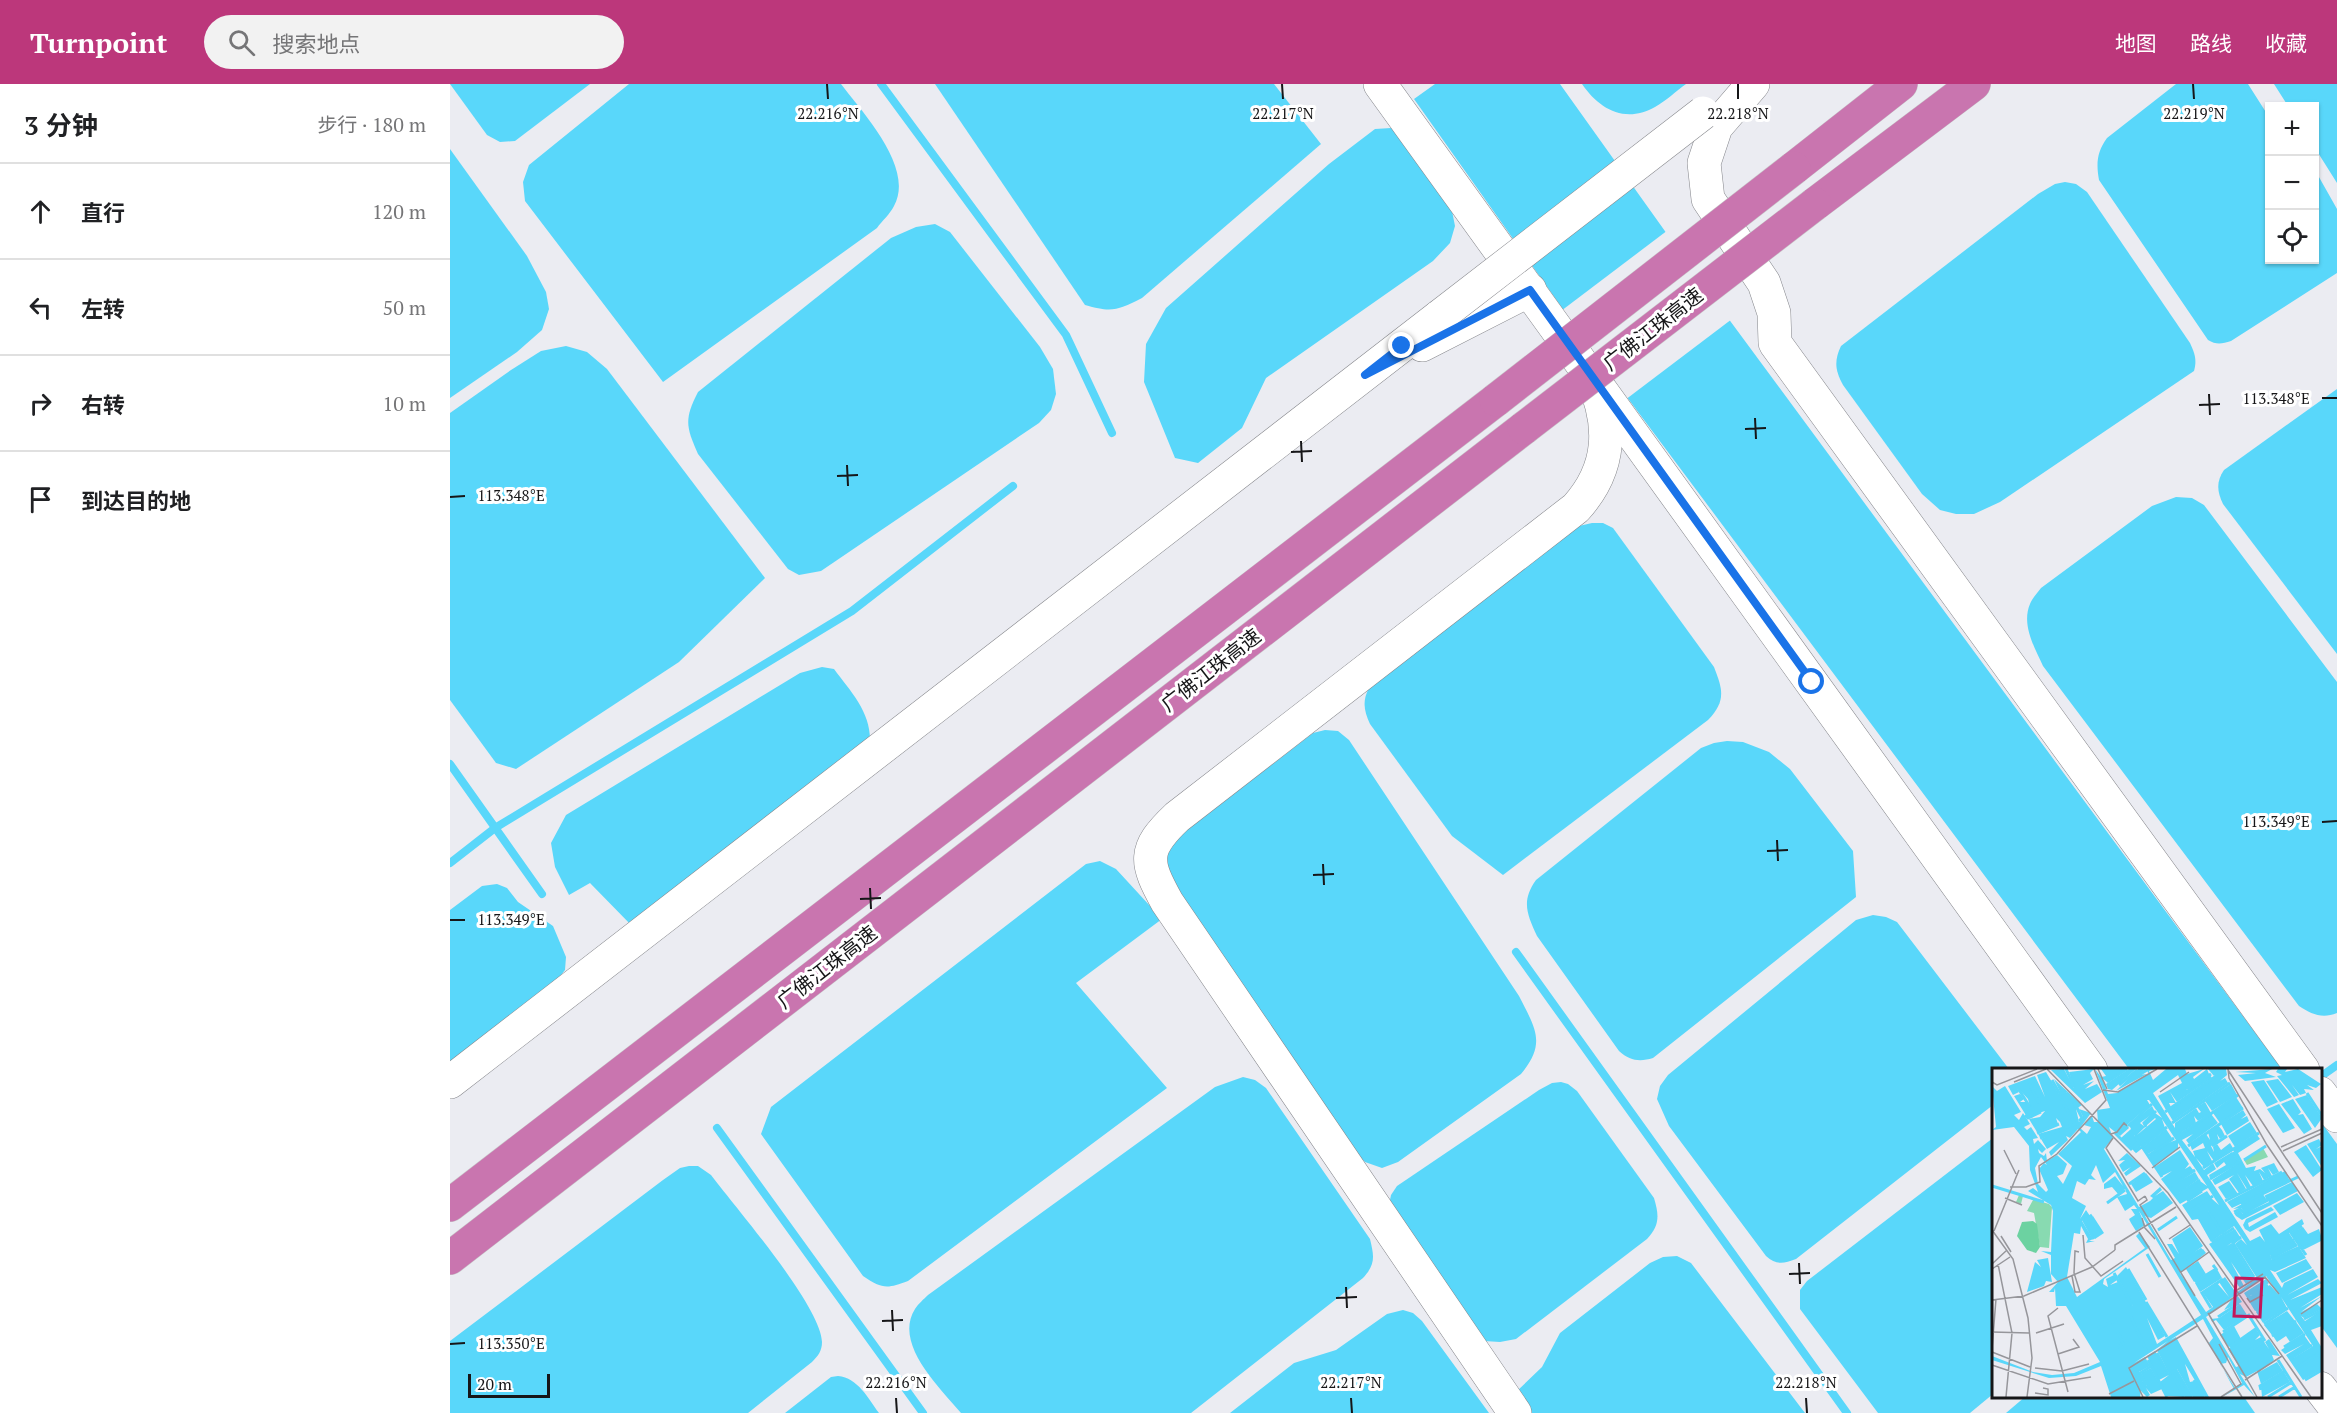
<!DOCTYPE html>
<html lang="zh">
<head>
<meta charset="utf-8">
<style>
  body { margin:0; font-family:"PT Serif","Noto Sans SC",serif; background:#f2f2f2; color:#202124 }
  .controls { position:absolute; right:18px; top:18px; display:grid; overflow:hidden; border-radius:0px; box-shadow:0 2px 4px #0004 }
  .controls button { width:54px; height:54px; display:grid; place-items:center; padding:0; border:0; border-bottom:2px solid #e0e0e0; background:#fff; color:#202124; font:30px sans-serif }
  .scale { position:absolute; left:18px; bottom:15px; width:82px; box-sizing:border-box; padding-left:6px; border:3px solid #161618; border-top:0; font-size:16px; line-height:21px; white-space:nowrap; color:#161618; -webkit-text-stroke:4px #fff; paint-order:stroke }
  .stop { position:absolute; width:18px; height:18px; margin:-14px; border:4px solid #1a73e8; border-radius:50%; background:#fff }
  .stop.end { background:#1a73e8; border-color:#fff; box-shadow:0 2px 6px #0008 }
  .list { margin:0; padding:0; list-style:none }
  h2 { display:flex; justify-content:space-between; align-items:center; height:78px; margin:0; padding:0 24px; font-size:26px }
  h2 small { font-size:20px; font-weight:400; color:#757577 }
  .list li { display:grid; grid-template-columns:39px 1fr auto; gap:18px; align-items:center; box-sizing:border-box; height:96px; padding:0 24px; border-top:2px solid #e0e0e0 }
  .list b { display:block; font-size:22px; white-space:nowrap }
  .list em { font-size:20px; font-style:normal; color:#757577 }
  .icon { flex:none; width:33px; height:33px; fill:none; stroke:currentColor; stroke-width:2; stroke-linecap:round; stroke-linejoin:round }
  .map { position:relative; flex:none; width:1887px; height:1329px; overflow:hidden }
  header { display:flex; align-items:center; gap:36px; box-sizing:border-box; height:84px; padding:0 30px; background:#bc377b; color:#fff }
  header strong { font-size:28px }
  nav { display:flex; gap:33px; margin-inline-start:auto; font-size:21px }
  .search { width:420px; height:54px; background:#f2f2f2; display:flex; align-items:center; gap:15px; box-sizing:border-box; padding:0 21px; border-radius:33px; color:#757577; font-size:22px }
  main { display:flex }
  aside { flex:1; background:#fff }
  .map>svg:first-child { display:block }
  .water { fill:#59d7fa }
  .pier { fill:#ebecf2 }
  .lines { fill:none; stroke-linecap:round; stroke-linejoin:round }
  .stream { stroke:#59d7fa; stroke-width:8 }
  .street-casing { stroke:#85868b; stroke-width:34 }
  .highway-casing { stroke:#c7c7c8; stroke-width:34 }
  .street { stroke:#fff; stroke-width:33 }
  .highway { stroke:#c975af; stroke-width:33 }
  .street-bridge-casing { stroke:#85868b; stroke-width:34; stroke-linecap:butt }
  .highway-bridge-casing { stroke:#c7c7c8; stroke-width:34; stroke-linecap:butt }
  .street-bridge { stroke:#fff; stroke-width:33 }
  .highway-bridge { stroke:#c975af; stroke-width:33 }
  .route { stroke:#1a73e8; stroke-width:8 }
  .ticks { fill:none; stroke:#161618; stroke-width:2 }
  .labels { text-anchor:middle; stroke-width:6; stroke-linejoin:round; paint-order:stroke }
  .street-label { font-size:20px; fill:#161618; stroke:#fff }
  .inset-river { fill:none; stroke:#59d7fa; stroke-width:3 }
  .inset-road { fill:none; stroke:#96969b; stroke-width:1.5 }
  .view { fill:#c2185b; fill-opacity:0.15; stroke:#c2185b; stroke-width:3 }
  .inset-edge { fill:none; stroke:#161618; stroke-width:3 }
  .ticks-label { font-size:15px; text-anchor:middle; fill:#161618; stroke:#fff; stroke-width:6; stroke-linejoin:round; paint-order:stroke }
</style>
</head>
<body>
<header>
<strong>Turnpoint</strong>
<div class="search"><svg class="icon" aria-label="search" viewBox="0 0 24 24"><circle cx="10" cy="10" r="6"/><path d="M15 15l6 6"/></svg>搜索地点</div>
<nav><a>地图</a><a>路线</a><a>收藏</a></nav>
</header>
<main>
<aside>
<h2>3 分钟<small>步行 · 180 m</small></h2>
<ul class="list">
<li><svg class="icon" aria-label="ahead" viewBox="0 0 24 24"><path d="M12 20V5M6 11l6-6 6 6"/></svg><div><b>直行</b></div><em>120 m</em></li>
<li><svg class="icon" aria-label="left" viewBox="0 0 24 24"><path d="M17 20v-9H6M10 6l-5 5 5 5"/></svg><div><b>左转</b></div><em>50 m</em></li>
<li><svg class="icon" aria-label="right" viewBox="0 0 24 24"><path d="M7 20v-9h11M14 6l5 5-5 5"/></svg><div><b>右转</b></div><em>10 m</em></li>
<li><svg class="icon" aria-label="arrive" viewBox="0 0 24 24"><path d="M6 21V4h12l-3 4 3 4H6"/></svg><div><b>到达目的地</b></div></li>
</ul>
</aside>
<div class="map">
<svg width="1887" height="1329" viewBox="0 0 1887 1329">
  <rect width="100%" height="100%" fill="#ebecf2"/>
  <g class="water">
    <path d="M0,0H140L65,57L50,58L37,51Z"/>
    <path d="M179,0H391C413,29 465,84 444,122C440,130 432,137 427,144L213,298L75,117L73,98L79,81Z"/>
    <path d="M485,0H824L871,60L692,214C668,226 662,229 635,221Z"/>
    <path d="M985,0H1110L1247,192L1832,985H1679L1144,269L964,15Z"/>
    <path d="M1132,0H1236C1226,7 1216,17 1205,23C1175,40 1149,25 1132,0Z"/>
    <path d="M1726,0H1798L1819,33L1820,176H1864L1865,86L1887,125V189L1781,257C1772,260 1766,261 1758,256L1649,96C1646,79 1647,68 1657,54Z"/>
    <path d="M1824,0H1887V99L1865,64L1864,22H1838Z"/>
    <path d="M941,44L954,51L1000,117L1005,142L1000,159L983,177L816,294L792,344L748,379L725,374L694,298L696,260L716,224L879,80L925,45Z"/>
    <path d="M0,65L77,172L96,208L99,225L92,246L67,268L0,314Z"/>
    <path d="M1615,98L1626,100L1637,108L1740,259C1745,270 1747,276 1744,287L1550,418L1524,430H1506L1490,426L1472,410L1393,301C1385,286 1384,277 1391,262L1588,110L1605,100Z"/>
    <path d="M485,140L500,148L590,263L603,285L606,310L601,326L589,339L371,487L349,491L338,485L248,370C236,343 234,335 248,308L441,154L466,143Z"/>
    <path d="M116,262L137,268L157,285L315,494L229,578L66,685L46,679L0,616V329L61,286L91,267Z"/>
    <path d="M1887,305V570L1773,420C1767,407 1766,398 1774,386Z"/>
    <path d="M1726,413L1742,414L1754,421L1887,598V929C1872,935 1861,930 1849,922L1593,582C1585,564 1571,541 1580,520C1582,515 1587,509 1591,504L1702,422Z"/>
    <path d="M1142,439H1153L1163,444L1264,583C1273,606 1276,617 1258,636L1053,791L1002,752L920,640C914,627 912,617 919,604L1129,442Z"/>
    <path d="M372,583L384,585C401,608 421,628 420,658L183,843L140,799L119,811L105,783L101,759L116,731L350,589Z"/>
    <path d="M875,646L888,647L899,656L1069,912C1085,944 1097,959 1071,990L948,1078L932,1084L915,1078L898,1061L723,802C718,784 713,772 724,756L863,649Z"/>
    <path d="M1277,657L1293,658L1319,668L1340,685L1403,767L1406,813L1203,974C1190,978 1180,977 1169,967L1087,852C1077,830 1071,817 1086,796L1251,664L1264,659Z"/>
    <path d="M650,777L666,785L712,835L626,899L717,1004L458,1197C437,1205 432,1205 413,1192L311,1050L321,1023L636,780Z"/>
    <path d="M47,800L57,804L68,818L103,842L116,873L115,886L104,900L0,982V826L32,802Z"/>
    <path d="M1423,831L1436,833L1447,838L1559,985L1544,986L1543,1021L1346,1175C1333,1180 1326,1181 1316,1172L1219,1042L1207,1015L1210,1002L1218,991L1406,836Z"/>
    <path d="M793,993L805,996L816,1004L920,1155C924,1172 926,1180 913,1194L741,1329H511C490,1304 443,1260 465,1225C468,1220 474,1215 478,1211L765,1003Z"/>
    <path d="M1111,998L1118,1000L1127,1007L1204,1114C1209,1131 1210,1141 1197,1155L1066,1255L1050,1258L1034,1257L939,1121L941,1111L947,1102L1089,1006L1102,999Z"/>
    <path d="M1871,1038L1887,1060V1264L1871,1242Z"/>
    <path d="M1543,1054V1310L1520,1329H1428L1350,1225V1206L1357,1197Z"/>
    <path d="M239,1082H248L261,1091C286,1124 371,1222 372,1258C372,1267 368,1272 362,1278L298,1329H0V1257L213,1096L230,1084Z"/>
    <path d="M1227,1172L1241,1179L1355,1329H1080L1066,1308L1092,1283L1110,1249L1200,1179L1213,1173Z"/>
    <path d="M953,1226L963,1229L972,1237L1039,1329H780L844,1279L886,1266L937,1230Z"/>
    <path d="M388,1292C408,1294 418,1314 429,1329H335L381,1293Z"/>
    <path d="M1576,1312L1794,1313L1805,1329H1556Z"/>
  </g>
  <path class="pier" d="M1218,146L1282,235L1175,316L1111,227Z"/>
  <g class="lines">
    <g class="stream">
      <path d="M431,0L616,251L662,349"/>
      <path d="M0,680L92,810"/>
      <path d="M0,779L45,744L402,527L563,402"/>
      <path d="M1066,868L1397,1329"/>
      <path d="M1873,991L1887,981"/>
      <path d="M267,1044L473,1329"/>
    </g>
    <defs>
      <g id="street">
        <path d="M930,0L1641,986"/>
        <path d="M1303,0L1266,43L1254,79L1258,115L1314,199L1324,229L1325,259L1853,986"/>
        <path d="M972,261L1080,206"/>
        <path d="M0,998L990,232"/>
        <path d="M1870,1009L1887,1032"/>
        <path d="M1870,1304L1887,1326"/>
        <path d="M1065,1329L717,818C695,778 692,766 727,733L1126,424C1162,384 1163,340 1141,292"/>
      </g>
      <g id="highway">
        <path d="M1344,84L1451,0"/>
        <path d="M1365,120L1524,0"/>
        <path d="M0,1121L1046,316"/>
        <path d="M0,1174L1074,344"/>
      </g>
    </defs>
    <use href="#street" class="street-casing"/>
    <use href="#highway" class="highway-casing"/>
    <use href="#street" class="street"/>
    <use href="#highway" class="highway"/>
    <defs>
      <path id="street-bridge" d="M990,232L1253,29"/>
      <g id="highway-bridge">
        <path d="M1046,316L1344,84"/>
        <path d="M1074,344L1365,120"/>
      </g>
    </defs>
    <use href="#street-bridge" class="street-bridge-casing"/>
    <use href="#highway-bridge" class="highway-bridge-casing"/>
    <use href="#street-bridge" class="street-bridge"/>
    <use href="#highway-bridge" class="highway-bridge"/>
  </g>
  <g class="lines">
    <path class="route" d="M952,262L915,291L1080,206L1362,598"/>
  </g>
  <path class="ticks" d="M377,0L378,15M832,0L833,15M1288,0V15M1743,0L1744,15M1759,310L1760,331M1872,314H1887M1749,321L1770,320M1305,334L1306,355M1295,345L1316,344M851,357L852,378M841,368L862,367M397,381L398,402M387,392L408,391M0,413L15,412M1872,738L1887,737M1327,756L1328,777M1317,767L1338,766M873,780L874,801M863,791L884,790M420,804L421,825M410,815L431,814M0,836H15M1349,1179L1350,1200M1339,1190L1360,1189M896,1203L897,1224M886,1214L907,1213M442,1226L443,1247M432,1237L453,1236M0,1260L15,1259M446,1314L447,1329M901,1314L902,1329M1356,1314L1357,1329"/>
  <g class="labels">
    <g class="street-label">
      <text transform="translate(1203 245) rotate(-38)" y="7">广佛江珠高速</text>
      <text transform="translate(761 586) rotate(-38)" y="7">广佛江珠高速</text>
      <text transform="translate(377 883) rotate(-38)" y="7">广佛江珠高速</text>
    </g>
  </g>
  <g transform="translate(1542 984)">
    <rect width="330" height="330" fill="#ebecf2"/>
    <path d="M271,80L276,89L255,97L252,92ZM27,127L57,136L60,139L57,180L48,179L42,145L35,143L41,132L31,128L29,136L24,134Z" fill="#88dab1"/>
    <path d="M30,154L41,153L45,156L48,179L44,185L35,182L25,168Z" fill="#6cd2a1"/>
    <path d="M72,1L82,20L77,4L102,1L98,5L101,11L91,17L102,13L93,21L105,16L110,24L93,35L59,2ZM103,1L109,9L114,8L109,1H134L115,14L110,10L116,26L125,25L157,6L154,1L146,7L155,6L124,23L146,1H164L157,3L161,12L174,1H193L195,6L212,1L201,9L202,11L215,1L217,6L197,21L194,19L195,22L218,7L220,10L185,34L178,24L184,35H177L179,39L174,42L166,28L190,15L186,7L161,25L183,60V55L204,40L207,45L209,44L205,39L213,34L219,45L206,53L202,48L204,55L187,66L219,46L226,55L197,76L194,72L201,66L190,72L203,89L201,83L213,80L211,75L200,82L198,76L214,66L218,72L216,64L226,57L230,62L233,68L228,71L225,66L227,73L219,78L222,84L221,79L225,76L229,82L238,75L241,80L222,93L215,83L220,93L212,99L204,90L212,102L221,95L224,101L215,107L258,173L268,168L273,174L267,162L279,156L287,166L310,151L312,156L297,165L301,171L283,180L302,172L306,178L282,190L278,187L280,192L307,179L314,190L283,204L278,202L290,220L292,215L321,201L326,209L295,227L326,211L330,215L298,232L330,219V226L308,240L330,228L309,244L325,236L330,241L312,250L309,248L313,253L330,242V258L319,262L330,280V301L311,312L294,287L312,276L293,286L289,282L312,267L319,277L298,292L321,278L289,229L295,240L271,255L264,244L285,229L263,243L252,225L274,211L277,215L258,228L278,217L287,227L274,208L245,227L250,234L232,242L242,228L214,249L244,299L247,298L236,281L264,261L268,267L263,272L269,269L272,273L250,288L272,274L277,281L273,274L277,271L288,288L280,287L282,292L267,304L285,294L291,303L269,316L265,303L254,309L248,306L263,329L252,317L230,329L242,321L217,275L221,270L211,251L178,272L184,269L217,329H213L193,296L198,314L202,313L211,329H201L185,301L179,305L184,303L199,329H193L180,306L192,329L175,328L168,314L177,307L167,312L155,288L163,283L177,306L165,282L176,273L142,295L153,289L158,298L147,304L151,314L155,318L149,305L159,300L170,321L159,326L154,320L158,327L155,329L149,323L148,329H119L109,298L84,308L57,310L0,292V288L41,304L60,307L82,305L108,294L74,238H64L63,220L62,224H57L66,214L59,206V187L49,183L59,184L61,143L59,137L36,123L41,120L46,124L38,102L37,78L22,59L0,62L4,59L0,18L5,23L13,18L29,44L22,47L27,52L31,45L38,56L32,59L35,62L39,59L46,70L41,71L42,76L46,72L54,81L50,85L46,81L47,85L52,88L54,85L55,93L65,87L75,96L71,106L65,108L71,116L80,98L66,86L89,64L86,61L78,70L74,68L76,72L59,88L57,84L67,74L55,81L49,71L68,62L48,69L46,66L70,59L68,54L64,50L66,56L45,64L37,51L48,49L53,43L35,49L22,28L28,26L32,31L28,34H34L38,39L36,31L24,18L27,24L21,27L16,18L43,8L53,29L45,7L54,4L67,26L75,24H68L62,11L90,37L84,41L87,54L91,49L87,41L99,45L88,60L95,66L99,59L92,57L96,52L100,48L102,54H106L105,42L118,40ZM155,32H157L170,50L163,45L152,55L154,58L163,50L164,51L145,67L153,59L148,55L163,44L160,38L137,57L139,61L129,70L143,84L149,78L147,75L141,78L146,74L142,67L151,78L173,60L170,51L184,72L173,76L180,70L174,61L151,79L156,86L168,79L157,88L163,97L186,81V75L215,118L208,113L187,125L207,111L203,104L177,119L202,103L198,98L193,101L197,96L188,82L164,98L170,108L180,103L169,111L188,136L216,120L227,137L219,130L199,143L219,129L215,123L190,137L200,152L206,151L219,174L230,166L216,143L231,166L242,158L255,177L249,171L243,176L265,210L244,225L233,209L227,214L237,229L225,215L211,225L221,239L214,244L188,205L214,185L211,181L192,192L211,178L198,159L180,171L187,186L180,176H175L183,190L179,192L153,148L159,150L181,135L171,123L163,128L170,122L168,119L158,128L161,130L158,133L147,139L112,81L121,70L117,59L128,68L137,60L135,57L158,37ZM49,89L55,97L52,95L47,101L56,122L54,124L46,116L43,100ZM104,97L111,115L123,104L131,118L123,108L112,116V121L120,119L126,126L133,121L135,126L125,129L133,143L142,137L145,141H139L143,147L137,151L139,155L144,163L153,157L147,143L209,247L165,276L155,250L166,272L173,268L134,199L125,208L141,238L126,214L118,217L125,212L122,207L114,211L116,219L111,216L112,211L158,179L147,165L144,168L153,180L85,229L75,209L82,165L88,166L89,158L96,171L94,175L103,173H97L101,171L90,153L98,148L94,142L88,151L94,138L80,130L85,113L93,117L97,111L104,112L99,107ZM236,289L250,315L243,320L228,296L234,295ZM137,1H144L120,22L116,21L114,16ZM216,1H234L235,7L228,13L233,10L236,15L181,53L175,43L230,4L222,8ZM280,1L273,5L284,9L253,13L246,7L264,5L243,4ZM286,1H295L293,4L306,1L329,16L324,20L315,17L322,22L312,21L314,25L308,27L300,17L307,27L302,29L285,8L290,7L284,4ZM286,11L300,29L288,34L274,13ZM272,12L286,34L275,39L259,14ZM239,16L245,27L220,43L213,33ZM315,27L330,50L323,60L303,31ZM244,29L251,40L228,55L221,45ZM301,31L309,44L306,47L311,46L320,61L312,66L289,36ZM287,36L303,60L291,65L275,41ZM251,42L254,47L249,51L255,48L257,53L235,67L229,56ZM258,54L265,65L243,79L236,68ZM265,67L268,71L246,85L254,100L264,98L262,103L268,101L273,105L269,100L282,95L287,104L281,107L276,100L280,108L272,112L267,104L271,113L261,118L253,107L259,119L255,121L245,105L254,121L247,125L237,111L242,107L223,117L220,112L248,94L241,82ZM327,71L330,77L324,81L330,78V99L315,76ZM314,77L330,102L321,109L302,84ZM240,84L246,94L218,110L217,107L234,97L232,94L225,100L222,95ZM135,85L149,98L134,108L132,105L139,99L131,104L127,97L133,92L126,93ZM293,103L298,113L240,140L235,134ZM154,105L161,114L144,124L139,116ZM237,113L246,126L234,131L226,119ZM300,114L306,123L250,152L244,148L242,145L248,142L251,146L277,134L274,127ZM270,125L275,132L252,144L249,140L241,141ZM305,125L312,134L288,147L281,138ZM279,139L282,142L256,155L257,159L283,144L286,149L258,164L253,161L251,157L254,151ZM101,148L112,165L103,171L92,153ZM311,159L316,166L327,161L330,171L310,180L299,165ZM243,161L248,169L235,178L240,175L262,211L254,216L239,194L252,218L248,220L217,176ZM56,190L60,214L54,213L52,218L35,224L43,194L49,199L45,192ZM314,191L320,200L290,215L284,205ZM206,193L214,206L202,214L194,201ZM225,201L230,210L208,224L203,215ZM248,236L255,247L251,250L232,262L224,252L220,254L219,251L227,250ZM295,243L303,253L280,267L272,257ZM304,254L312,265L298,274L294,268L285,274L281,268ZM242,258L249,271L237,279L228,267ZM292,304L298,314L270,329L269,318Z" fill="#59d7fa" fill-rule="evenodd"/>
    <path class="inset-river" d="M74,1L82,19M60,12L68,26L74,24M115,14L135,1M37,15L47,35M24,17L38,39M127,17L144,3L147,7L155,2M194,19L197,21L219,6M315,25L330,48M69,31L83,56L72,60M82,34L90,50L87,53M173,44L230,4M33,47L36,50L49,44M180,55L238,15M136,58L160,36M154,59L152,55L164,43M45,65L67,56M123,65L139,81L146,74M188,67L246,27M143,68L170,109M48,70L68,62M196,78L251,40M220,78L235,68M143,84L175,59M156,88L182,70M252,92L274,78M211,100L267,65M218,111L247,94L241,84M137,116L153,105M0,118L52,134M177,119L203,102M188,125L208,112M195,133L210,123M233,133L290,104M115,135L133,122M249,136L306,109M200,142L221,128M217,144L231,166M242,144L248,141L252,145L276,132L274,127M100,147L92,153L102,171M310,158L299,165L314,187M166,162L185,149M249,169L241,175L262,209M220,174L242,160M283,180L302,171M310,181L330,171M155,186L168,209M279,187L281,191L308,179M191,192L210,181M136,201L154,232M122,205L140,237M203,214L224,201L221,197M260,227L276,217M154,234L175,269M219,240L210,225L231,211M264,243L285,229M256,246L273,273M139,249L155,284M226,249L247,235M312,251L330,242M272,256L296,240M106,260L125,252M231,264L257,247M280,268L304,253M126,279L131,276L126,264M238,279L265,260M292,279L313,266M165,285L176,306M250,287L272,273M298,291L320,277M156,292L175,329M286,292L309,329M304,300L326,286M179,305L184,302L200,329M180,306L192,329M202,312L212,329M313,312L330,302M154,318L148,305L158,299M269,322L268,318L293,303M276,329L300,314M287,329L303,319"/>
    <path class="inset-road" d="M55,1L176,125L319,329M106,1L115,21M236,1L237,10L275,77L330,158M236,2L330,145M0,14L5,17L45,1M22,14L54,1M111,22L126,24L165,1M168,24L197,4M119,66L125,64L132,55L135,58M121,70L114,80L146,133L153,128M289,79L330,61M12,82L24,106M291,83L330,65M160,100L188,79M18,119H34L48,114L47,98L65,86L114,32L102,1M153,128L155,132L148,137L203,228M13,130L30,137M150,150L153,160L163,171M0,162L21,191L36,250L40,290L35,329M2,163L27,102M147,164L250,329M91,167L93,190L109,208L131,193M9,168L19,184M177,171L198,157M123,182V177L184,139M0,196L15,182M6,196L20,265L14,329M0,201L18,189M189,204L217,184M80,208L83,224H88L82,205L83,183L87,184M245,222L271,206M255,230L258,234L271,227M0,232L32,228L100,199L123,182M66,240L56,248L76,324M216,245L256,313M217,246L273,209L287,226M309,246L330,232M0,264L37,265M44,265L72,256M227,276L249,316L229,329M0,281L4,231M0,284L38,299M66,286L87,279L81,271M0,297L56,316L99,309M43,300L70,303L97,296M253,312L290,288M256,313L265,329M43,325L56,327V321L51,320M117,326L142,313M151,329L137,300L205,258"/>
    <path class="view" d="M244,210L270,211L268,249L242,248Z"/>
    <rect width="330" height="330" class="inset-edge"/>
  </g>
  <g class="ticks-label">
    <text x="378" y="35">22.216°N</text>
    <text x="833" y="35">22.217°N</text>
    <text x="1288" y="35">22.218°N</text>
    <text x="1744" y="35">22.219°N</text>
    <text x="1826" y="320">113.348°E</text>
    <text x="61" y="417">113.348°E</text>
    <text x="1826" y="743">113.349°E</text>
    <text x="61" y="841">113.349°E</text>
    <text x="61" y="1265">113.350°E</text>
    <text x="446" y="1304">22.216°N</text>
    <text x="901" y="1304">22.217°N</text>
    <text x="1356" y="1304">22.218°N</text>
  </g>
</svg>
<div class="controls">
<button>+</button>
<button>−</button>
<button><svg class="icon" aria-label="locate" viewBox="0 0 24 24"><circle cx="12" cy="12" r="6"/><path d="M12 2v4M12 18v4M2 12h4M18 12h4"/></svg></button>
</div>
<div class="scale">20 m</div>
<div class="stop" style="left:1362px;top:598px"></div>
<div class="stop end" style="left:952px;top:262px"></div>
</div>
</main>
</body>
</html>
